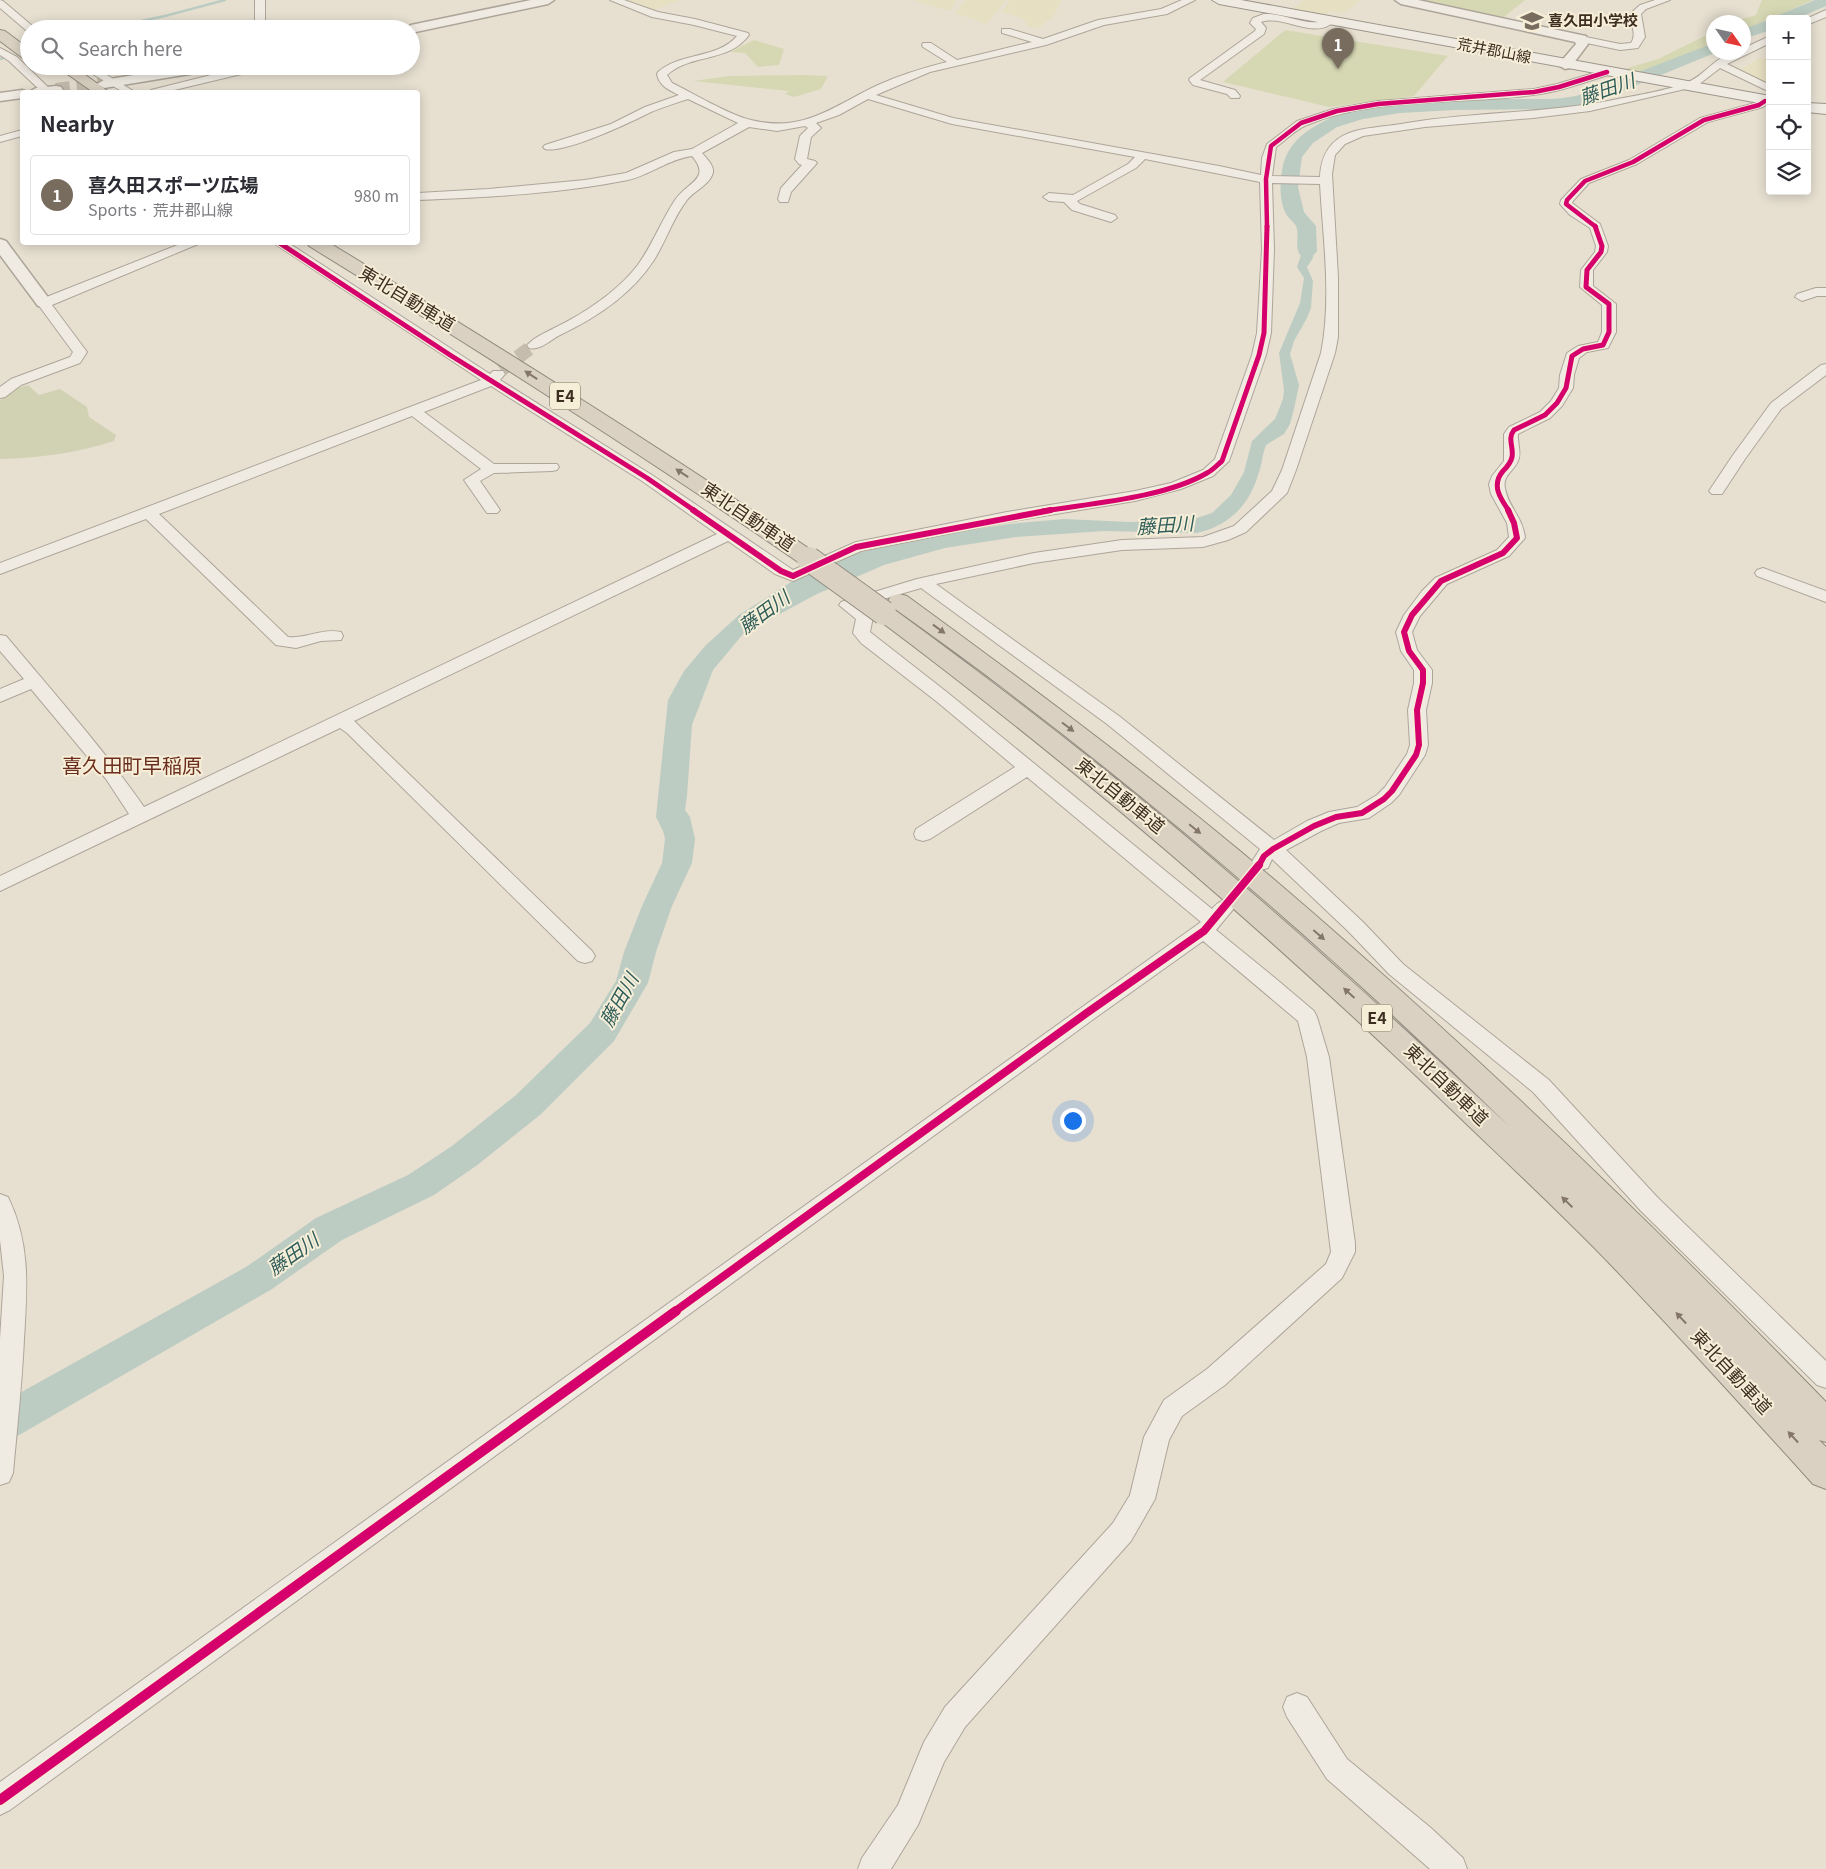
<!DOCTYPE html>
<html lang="en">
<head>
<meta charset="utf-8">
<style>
  body { margin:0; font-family:Georgia,"Noto Sans JP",serif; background:#f7f7f7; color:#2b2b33 }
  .controls { position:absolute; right:15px; top:15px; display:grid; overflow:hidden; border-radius:5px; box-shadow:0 2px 12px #0003 }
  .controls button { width:45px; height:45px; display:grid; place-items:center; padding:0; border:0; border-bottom:1px solid #e1e1e2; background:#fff; color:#2b2b33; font:25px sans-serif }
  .compass { position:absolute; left:1706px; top:15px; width:45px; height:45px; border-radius:50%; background:#fff; box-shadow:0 2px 12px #0003; rotate:124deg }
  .you { position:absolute; left:1072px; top:1120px; width:18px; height:18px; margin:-12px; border:4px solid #fff; border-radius:50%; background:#1a73e8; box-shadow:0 0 0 8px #1a73e833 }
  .badge { display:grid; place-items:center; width:32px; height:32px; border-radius:50%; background:#786c5e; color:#fff; font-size:16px; font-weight:700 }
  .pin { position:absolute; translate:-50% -41px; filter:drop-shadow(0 1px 2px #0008) }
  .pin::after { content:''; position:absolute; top:26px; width:18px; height:15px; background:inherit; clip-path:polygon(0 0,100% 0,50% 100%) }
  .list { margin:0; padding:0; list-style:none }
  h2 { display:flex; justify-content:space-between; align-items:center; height:65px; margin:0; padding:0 20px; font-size:21px }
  h2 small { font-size:16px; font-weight:400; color:#7c7c81 }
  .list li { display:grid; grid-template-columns:32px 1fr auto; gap:15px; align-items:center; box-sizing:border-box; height:80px; margin:0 10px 10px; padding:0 10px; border:1px solid #e1e1e2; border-radius:5px }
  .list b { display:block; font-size:19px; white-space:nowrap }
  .list p { margin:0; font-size:16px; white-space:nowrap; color:#7c7c81 }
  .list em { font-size:16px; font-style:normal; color:#7c7c81 }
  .icon { flex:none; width:28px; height:28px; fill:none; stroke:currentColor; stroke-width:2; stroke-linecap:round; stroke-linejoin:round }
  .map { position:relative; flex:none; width:1826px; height:1869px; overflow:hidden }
  .search { position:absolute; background:#fff; box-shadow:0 2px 12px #0003; left:20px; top:20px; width:400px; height:55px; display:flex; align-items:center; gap:12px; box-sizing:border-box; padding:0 18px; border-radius:28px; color:#7c7c81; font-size:19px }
  .panel { position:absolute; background:#fff; box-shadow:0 2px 12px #0003; left:20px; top:90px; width:400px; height:155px; border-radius:5px }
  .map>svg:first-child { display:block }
  .farmland { fill:#e6dfc2 }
  .green { fill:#d6d7b3 }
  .cemetery { fill:#d1d1b3 }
  .water { fill:#bcccc2 }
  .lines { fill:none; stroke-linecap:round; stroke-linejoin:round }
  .stream { stroke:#bcccc2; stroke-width:2.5 }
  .river { fill:#bcccc2; fill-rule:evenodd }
  .minor-tunnel { stroke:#c5bcae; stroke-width:14; stroke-dasharray:14 7; stroke-linecap:butt }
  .tertiary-tunnel { stroke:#c5bcae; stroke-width:14; stroke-dasharray:14 7; stroke-linecap:butt }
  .minor-casing { stroke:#ada599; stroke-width:2 }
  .tertiary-casing { stroke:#ada599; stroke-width:3 }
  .secondary-casing { stroke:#9c958a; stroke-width:2 }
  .motorway-casing { stroke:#928b80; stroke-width:2 }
  .minor { fill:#efebe3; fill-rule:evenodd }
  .tertiary { fill:#efebe3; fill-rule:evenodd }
  .secondary { fill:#efebe3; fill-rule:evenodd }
  .motorway { fill:#dad1c2; fill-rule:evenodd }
  .motorway-bridge-casing { stroke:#928b80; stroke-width:26; stroke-linecap:butt }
  .motorway-bridge { stroke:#dad1c2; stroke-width:24 }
  .cycleway-far4-casing { stroke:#f7eed8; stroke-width:6 }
  .cycleway-far3-casing { stroke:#f7eed8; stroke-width:7 }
  .cycleway-far2-casing { stroke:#f7eed8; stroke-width:9 }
  .cycleway-far1-casing { stroke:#f7eed8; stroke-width:11 }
  .cycleway-casing { stroke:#f7eed8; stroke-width:13 }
  .cycleway-far4 { stroke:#d6006c; stroke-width:4.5 }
  .cycleway-far3 { stroke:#d6006c; stroke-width:5 }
  .cycleway-far2 { stroke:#d6006c; stroke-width:6 }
  .cycleway-far1 { stroke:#d6006c; stroke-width:8 }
  .cycleway { stroke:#d6006c; stroke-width:10 }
  .oneway { fill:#847769 }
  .labels { text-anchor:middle; stroke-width:4; stroke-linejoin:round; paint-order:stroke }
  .far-poi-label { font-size:15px; font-weight:bold; fill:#3d2e20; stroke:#f7eed8; text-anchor:start }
  .far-street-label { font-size:15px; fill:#3d2e20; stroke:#f7eed8 }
  .shield { fill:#f7eed8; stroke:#756857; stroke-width:1 }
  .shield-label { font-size:16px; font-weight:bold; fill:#3d2e20 }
  .street-label { font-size:18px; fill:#3d2e20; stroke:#f7eed8 }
  .water-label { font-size:19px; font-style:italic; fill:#2f5d5a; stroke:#f7eed8 }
  .quarter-label { font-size:20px; fill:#6b2e1e; stroke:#f7eed8 }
</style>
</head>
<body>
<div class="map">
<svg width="1826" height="1869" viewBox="0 0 1826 1869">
  <rect width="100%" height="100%" fill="#e7e0d1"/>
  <g class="farmland">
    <path d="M627,0H680L652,11Z"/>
    <path d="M912,0H957L950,11Z"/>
    <path d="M966,0H1006L987,24L955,13Z"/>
    <path d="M1010,0H1061L1054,16L1038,28L1029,27L1022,18L1001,12Z"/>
    <path d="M1304,0H1355L1360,1L1344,13L1331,11L1324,15L1292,9Z"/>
    <path d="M1760,58L1770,59V86L1740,70Z"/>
  </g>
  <g class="green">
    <path d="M1419,0H1525L1504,17Z"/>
    <path d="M1762,0H1813L1744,30V22H1733L1756,15Z"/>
    <path d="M1285,30L1448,56L1414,96L1329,107L1223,82Z"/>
    <path d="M1713,32V44L1637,74L1621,70L1658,59Z"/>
    <path d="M754,40L784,49L779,65L758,67L745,53L730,52Z"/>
    <path d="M803,75L828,76L821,89L794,97L785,94L789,91L693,81L729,76Z"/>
  </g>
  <path class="cemetery" d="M28,385L39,395L60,389L87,407L89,417L116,435L114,441C76,453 40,458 0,459V401C7,391 17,388 28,385Z"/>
  <path class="water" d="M1294,212L1304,218L1311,225L1313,258L1307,267L1313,281L1311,308L1307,318L1294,341L1290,354L1299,385L1294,409L1290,424L1284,434L1266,445C1262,455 1262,465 1258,475C1249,506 1228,526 1197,533L1104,531L1016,537L945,548L884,565L817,594L744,633L713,670L692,725L687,796L678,861L656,817L668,700L684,671L706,645L739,615L799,577L861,552L945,534L1009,524L1064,519L1129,522L1172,521L1194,519L1212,513L1231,495L1244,472L1252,441L1275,419L1283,399L1284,390L1279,353L1300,303L1304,278L1297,267L1301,255L1303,227L1292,216Z"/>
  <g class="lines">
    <g class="stream">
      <path d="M103,29L165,16L225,0"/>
      <path d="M0,59L6,57"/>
    </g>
    <g class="river">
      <path d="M1815,0H1826V6L1796,19H1774L1776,16Z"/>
      <path d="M1770,19V30L1744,39V29Z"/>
      <path d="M1714,43V52H1717L1588,105L1557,109L1455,110L1400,113L1363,119L1337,127L1313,143L1302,157L1298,187L1304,212L1316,226L1317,251L1314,255L1307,257L1300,255C1294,246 1300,235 1296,226C1294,222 1289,219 1286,214C1279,201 1280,184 1282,170C1285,151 1296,138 1312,128C1363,94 1459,100 1519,99C1546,99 1573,101 1597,88Z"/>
      <path d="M675,807L685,810L690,817L695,839L692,863L672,906L656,952L648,983L614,1041L540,1115L476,1166L434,1195L342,1240L272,1289L14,1438L0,1443V1404L246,1267L316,1218L408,1175L452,1146L516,1095L590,1023L616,981L624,952L642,906L662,863L665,839L660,817L665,810Z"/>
    </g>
    <path class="minor-tunnel" d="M501,370L534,345"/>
    <path class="tertiary-tunnel" d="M56,90L104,84"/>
    <defs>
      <g id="minor">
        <path d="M0,0L3,1L36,29H29L27,31L0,8Z"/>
        <rect x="255" y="0" width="10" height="29"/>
        <path d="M610,0H624L658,12L695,19L748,33L749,35C729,63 691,53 667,75L672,83C693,93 729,115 751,120C805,133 833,106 878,85C900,75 923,68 947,62L923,47L922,45L923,43H931L957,60L1032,42L1002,33V29H1010L1043,39L1098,20L1161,9L1182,0H1195L1167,14L1104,25L1046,45L930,72L876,95L953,118L1219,166L1261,175L1262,158L1267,144L1297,121L1333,109L1378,101L1534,89L1557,84L1607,69L1612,72L1611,74C1585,82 1560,92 1533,95C1460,105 1376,96 1307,125C1296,129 1286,140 1276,147L1272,176L1320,177C1321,156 1329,141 1349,133C1365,127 1384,127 1401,124C1475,111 1549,114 1623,98C1640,95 1673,89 1688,82C1709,73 1716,52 1744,52V48L1770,36V43L1727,64L1770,85V92L1720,68L1693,89H1685L1590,111L1533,118L1425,127L1363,136L1345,144L1335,155L1332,174L1338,277V337L1335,353L1296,470L1287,493L1246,532L1228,540L1203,547L1122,550L1034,563L936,584L1119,716L1274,840L1307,821L1329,812L1357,807L1377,795L1385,787L1407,754L1410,745L1408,710L1414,683V670L1401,651L1396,632L1404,615L1422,591L1435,578L1497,550L1509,537L1507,523L1491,494L1489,484L1492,476L1504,461V434L1509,427L1540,412L1551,401L1559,388L1560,375L1567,353L1578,346L1598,342L1602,332V305L1580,287L1581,270L1595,252L1596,246L1590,228L1570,215L1560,204L1561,200L1581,179L1629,160L1700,118L1755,103L1761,99H1769V103L1763,107L1708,122L1637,164L1589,183L1573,201L1572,203L1600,224L1608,246L1607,252L1593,270V286L1616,304V332L1608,348L1587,352L1579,358L1574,375L1573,388L1562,406L1550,418L1518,434C1517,443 1522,453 1518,461C1514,471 1502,476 1505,488C1508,507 1523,517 1525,538L1509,556L1447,584L1420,616L1412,632L1417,650L1432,670V683L1426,710L1428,745L1425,755L1399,795L1391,803L1369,818L1339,823L1321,831L1286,850L1363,922L1403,964L1549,1080L1657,1197L1826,1361V1388L1817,1385L1641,1211L1533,1092L1389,974L1349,932L1272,859L1268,868L1261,870L1254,868L1251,863L1260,849L1107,724L921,588L860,606L873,617L870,632L948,693L1212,909C1218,902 1222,899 1232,902L1235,907L1216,930L1275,978L1314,1011L1317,1017L1329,1057L1355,1243V1252L1342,1278L1225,1385L1182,1416L1169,1440L1155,1499L1131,1541L965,1727L944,1762L918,1825L891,1869H858L862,1858L898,1805L924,1742L945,1707L1113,1523L1130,1495L1144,1437L1164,1400L1207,1369L1326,1264L1331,1252L1307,1057L1298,1021L1203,941L1095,1018L10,1810L0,1815V1782L1201,922L1027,777L930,839L923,841L916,839L914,834L916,829L1015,767L936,701L861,643L853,633L856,619L839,605L841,602L917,579L1034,553L1122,540L1203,537L1234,526L1272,491L1282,470L1321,353C1332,298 1323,239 1320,184L1272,183L1274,249L1271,333L1266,355L1229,461L1213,476L1181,489L1135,501L1007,522L861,551L793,581L775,574L728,541L354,721L592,951L595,956L592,961L585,963L578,961L347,733L340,728L0,891V876L129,814L106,779L31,689L0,702V689L24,679L0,651V635L6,636C53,692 102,747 144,807L717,534L642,481L491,386L424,412L494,464H557L559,467L557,470L552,471L494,473L480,481L500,510L497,513H487L464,480L481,469L412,416L159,514L288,637C306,639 322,628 341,632L343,636L341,640L321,641L296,648L276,645L146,519L0,574V563L481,380L272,242H287L490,374L493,371H503L505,374L500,380L652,475L793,570L856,542L1007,512L1135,491L1171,483L1203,470L1215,459L1252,355L1257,333L1262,249L1260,182L1145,159L1136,168L1077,201L1080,204L1115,215L1117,218L1111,222L1072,210L1064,202L1049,201L1043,197L1049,193L1073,195L1128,164L1135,157L952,124L868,99L839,115L816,123L821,128L811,137L807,159L815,161L817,163L791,192L788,202H780L778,199L781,188L802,165L799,164L795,159L800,136L808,128L805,126L777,131L749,127L702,153C706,158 714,165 713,172C711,184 694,191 687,200C673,218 666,241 654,260C632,294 596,318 560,335C550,340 540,351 529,348L527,345L534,339C545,332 557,327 568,321C593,307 619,289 637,266C652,246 661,221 675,200C687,182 712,179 692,156C669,159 650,175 628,180C559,194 488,197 418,200V193L488,189L585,180L626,173L674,152L692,149L738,123L688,99C676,103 663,107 651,112C631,122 565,154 545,149L543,147L545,145L611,124L645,107L679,95C669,90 659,86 657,74L658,72C680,52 718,59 737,36L694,25L652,17Z"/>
        <path d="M1655,0H1670L1646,9L1641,14L1645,37L1638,48L1620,50L1577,41L1576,39L1581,36L1620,44L1631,43C1638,33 1629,24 1631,13L1640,5Z"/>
        <path d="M1826,10V17L1807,25L1806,19Z"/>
        <path d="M1264,14C1283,13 1300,24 1318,22C1322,21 1326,19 1330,18L1335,21C1314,41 1284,14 1261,22L1266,28L1264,34L1200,80L1235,90L1240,96L1239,98H1231L1227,94L1193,85L1189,80L1190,78L1255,31L1256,29L1250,23L1253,18Z"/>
        <path d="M0,48L17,57L53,92H42L9,61L0,55Z"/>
        <path d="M79,66H92L135,92H123Z"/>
        <path d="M247,66H261L254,71L166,92H150L151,90Z"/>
        <path d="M22,130V136L0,142V136Z"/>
        <path d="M185,242H203L52,305L87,352L80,363L21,385L5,397L0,398V387L11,379L70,357L73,352L37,303L39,300Z"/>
        <path d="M1816,288H1826V296H1817L1802,301L1795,297L1797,294Z"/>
        <path d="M1826,364V375L1781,409L1745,459L1722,494H1712L1709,491L1733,455L1771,403L1821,365Z"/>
        <path d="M1763,568L1826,591V602L1757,576L1755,573L1757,570Z"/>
        <path d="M0,1194L8,1197C31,1244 27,1289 24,1339C22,1384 17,1429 13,1473L9,1482L0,1485V1339L4,1276L0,1240Z"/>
        <path d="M1297,1693L1307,1697L1347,1759L1431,1828L1463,1858L1467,1869H1430L1327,1779L1287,1717L1283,1707L1287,1697Z"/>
      </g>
      <g id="tertiary">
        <path d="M531,0H554L548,4L411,33V29H405L411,25Z"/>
        <path d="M1395,0H1418L1581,35L1586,36L1588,44L1570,68L1565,69L1558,65L1576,44L1575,42L1401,4Z"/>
        <path d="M188,66H220L214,70L104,88L97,84L104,80Z"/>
        <path d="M56,86L61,87L63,90L61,92H29L36,88Z"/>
        <path d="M22,90L28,92H22V98L0,101V93Z"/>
        <path d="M0,239L6,241L50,300L52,303L50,306H38L0,255Z"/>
      </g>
      <g id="secondary">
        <path d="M1212,0H1241L1770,96V105L1219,4Z"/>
        <path d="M1807,103L1826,104V114L1807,112Z"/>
      </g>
      <g id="motorway">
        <path d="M0,30L5,31L29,49V60L24,59L0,41Z"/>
        <path d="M56,66H73L109,92H93Z"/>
        <path d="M307,242H328C493,343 657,445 817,554L820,559L817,564L809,566L801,564C640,453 475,348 309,246Z"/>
        <path d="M899,594L907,596C1033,688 1158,781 1277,882C1469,1046 1650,1221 1826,1402V1442L1819,1440L1826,1447V1489L1813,1484C1747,1411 1681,1338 1613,1267C1561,1213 1506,1162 1452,1110C1268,933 1081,771 876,618L873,613L876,608L884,606L892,608C996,684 1098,762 1196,845C1304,936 1407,1031 1510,1127C1354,974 1189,830 1016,698C975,666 933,636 891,606L888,601L891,596Z"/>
      </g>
    </defs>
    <use href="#minor" class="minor-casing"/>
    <use href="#tertiary" class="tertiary-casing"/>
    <use href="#secondary" class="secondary-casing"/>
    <use href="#motorway" class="motorway-casing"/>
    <use href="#minor" class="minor"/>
    <use href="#tertiary" class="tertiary"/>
    <use href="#secondary" class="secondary"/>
    <use href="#motorway" class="motorway"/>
    <defs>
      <path id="motorway-bridge" d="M809,559L884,613"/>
    </defs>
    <use href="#motorway-bridge" class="motorway-bridge-casing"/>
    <use href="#motorway-bridge" class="motorway-bridge"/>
    <defs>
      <g id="cycleway-far4">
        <path d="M1267,227L1266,179L1271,146L1301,123L1337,111L1378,104L1534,92L1559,87L1607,72"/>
        <path d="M1596,227L1566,204L1567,200L1585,181L1633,162L1704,120L1759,105L1765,101"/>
      </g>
      <g id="cycleway-far3">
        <path d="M278,242L450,355L647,478L695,511"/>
        <path d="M1043,511C1093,503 1164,498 1207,473C1213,470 1217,465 1222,461L1259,355L1264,333L1267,226"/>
        <path d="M1509,511C1500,498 1491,485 1503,471C1507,467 1511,463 1512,457C1514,447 1507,439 1514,430L1545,415L1557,403L1566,388L1572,356L1583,349L1603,345L1609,332V304L1586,287L1587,270L1601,252L1602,246L1595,226"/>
      </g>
      <g id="cycleway-far2">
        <path d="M693,510L781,571L793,576L856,547L1051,510"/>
        <path d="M1258,867L1264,856L1273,849L1314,826L1336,817L1362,813L1384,799L1392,791L1416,755L1419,745L1417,710L1423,683V670L1409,651L1404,632L1412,615L1441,581L1503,553L1517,538L1514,523L1508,510"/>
      </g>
      <path id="cycleway-far1" d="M674,1312L1088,1012L1204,931L1259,865"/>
      <path id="cycleway" d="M0,1800L676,1311"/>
    </defs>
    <use href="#cycleway-far4" class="cycleway-far4-casing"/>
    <use href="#cycleway-far3" class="cycleway-far3-casing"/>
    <use href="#cycleway-far2" class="cycleway-far2-casing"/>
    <use href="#cycleway-far1" class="cycleway-far1-casing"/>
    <use href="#cycleway" class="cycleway-casing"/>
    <use href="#cycleway-far4" class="cycleway-far4"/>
    <use href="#cycleway-far3" class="cycleway-far3"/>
    <use href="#cycleway-far2" class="cycleway-far2"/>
    <use href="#cycleway-far1" class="cycleway-far1"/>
    <use href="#cycleway" class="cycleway"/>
  </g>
  <defs><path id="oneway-solid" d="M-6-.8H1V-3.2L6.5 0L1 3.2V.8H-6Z" transform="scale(1.25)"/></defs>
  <g class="oneway">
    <use href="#oneway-solid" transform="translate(531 375) rotate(-147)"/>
    <use href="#oneway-solid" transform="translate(682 473) rotate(-147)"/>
    <use href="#oneway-solid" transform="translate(939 629) rotate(36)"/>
    <use href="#oneway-solid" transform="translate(1068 727) rotate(37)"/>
    <use href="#oneway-solid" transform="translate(1195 829) rotate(39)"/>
    <use href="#oneway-solid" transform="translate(1319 935) rotate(41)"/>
    <use href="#oneway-solid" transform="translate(1349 993) rotate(-138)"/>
    <use href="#oneway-solid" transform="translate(1567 1202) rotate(-136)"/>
    <use href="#oneway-solid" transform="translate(1681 1318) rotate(-133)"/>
    <use href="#oneway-solid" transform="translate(1793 1437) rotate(-133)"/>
  </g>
  <defs>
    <symbol id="school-bare" viewBox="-9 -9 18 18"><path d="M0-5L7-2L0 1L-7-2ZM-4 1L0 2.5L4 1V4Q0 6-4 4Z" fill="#786c5e" stroke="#f7eed8" stroke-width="2.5" paint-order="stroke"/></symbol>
  </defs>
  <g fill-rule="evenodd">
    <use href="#school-bare" x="1516" y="5" width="32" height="32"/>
  </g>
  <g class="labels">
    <g class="far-poi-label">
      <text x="1548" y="26">喜久田小学校</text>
    </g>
    <g class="far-street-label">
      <text transform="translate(1494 51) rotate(11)" y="5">荒井郡山線</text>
    </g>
    <g class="shield">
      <rect x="550" y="382.5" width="30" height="27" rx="4"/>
      <rect x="1362" y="1004.5" width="30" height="27" rx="4"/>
    </g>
    <g class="shield-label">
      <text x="565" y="402">E4</text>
      <text x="1377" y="1024">E4</text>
    </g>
    <g class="street-label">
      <text transform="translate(407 299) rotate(31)" y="6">東北自動車道</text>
      <text transform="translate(748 517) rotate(34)" y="6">東北自動車道</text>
      <text transform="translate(1120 796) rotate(39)" y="6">東北自動車道</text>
      <text transform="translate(1446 1085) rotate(44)" y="6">東北自動車道</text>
      <text transform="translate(1731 1372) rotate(47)" y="6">東北自動車道</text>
    </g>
    <g class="water-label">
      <text transform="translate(1607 89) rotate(-19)" y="7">藤田川</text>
      <text transform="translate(1165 525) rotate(-4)" y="7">藤田川</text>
      <text transform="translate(764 612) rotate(-36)" y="7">藤田川</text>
      <text transform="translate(619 1000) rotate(-61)" y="7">藤田川</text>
      <text transform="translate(293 1254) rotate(-35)" y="7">藤田川</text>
    </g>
    <g class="quarter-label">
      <text x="132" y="773">喜久田町早稲原</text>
    </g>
  </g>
</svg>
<div class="controls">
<button>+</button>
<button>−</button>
<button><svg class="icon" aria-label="locate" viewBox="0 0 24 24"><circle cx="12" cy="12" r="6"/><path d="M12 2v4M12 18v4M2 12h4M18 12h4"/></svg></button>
<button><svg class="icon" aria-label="layers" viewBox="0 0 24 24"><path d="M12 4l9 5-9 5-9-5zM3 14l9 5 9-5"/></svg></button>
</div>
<svg class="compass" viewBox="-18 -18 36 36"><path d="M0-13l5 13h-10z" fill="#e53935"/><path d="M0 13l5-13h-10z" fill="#7c7c81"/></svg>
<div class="you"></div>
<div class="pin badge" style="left:1338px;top:69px">1</div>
<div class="search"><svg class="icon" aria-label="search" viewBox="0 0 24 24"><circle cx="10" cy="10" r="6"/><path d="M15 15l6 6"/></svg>Search here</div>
<section class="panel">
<h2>Nearby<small></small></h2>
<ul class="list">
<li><span class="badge">1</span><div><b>喜久田スポーツ広場</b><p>Sports · 荒井郡山線</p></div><em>980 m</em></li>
</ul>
</section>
</div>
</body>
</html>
